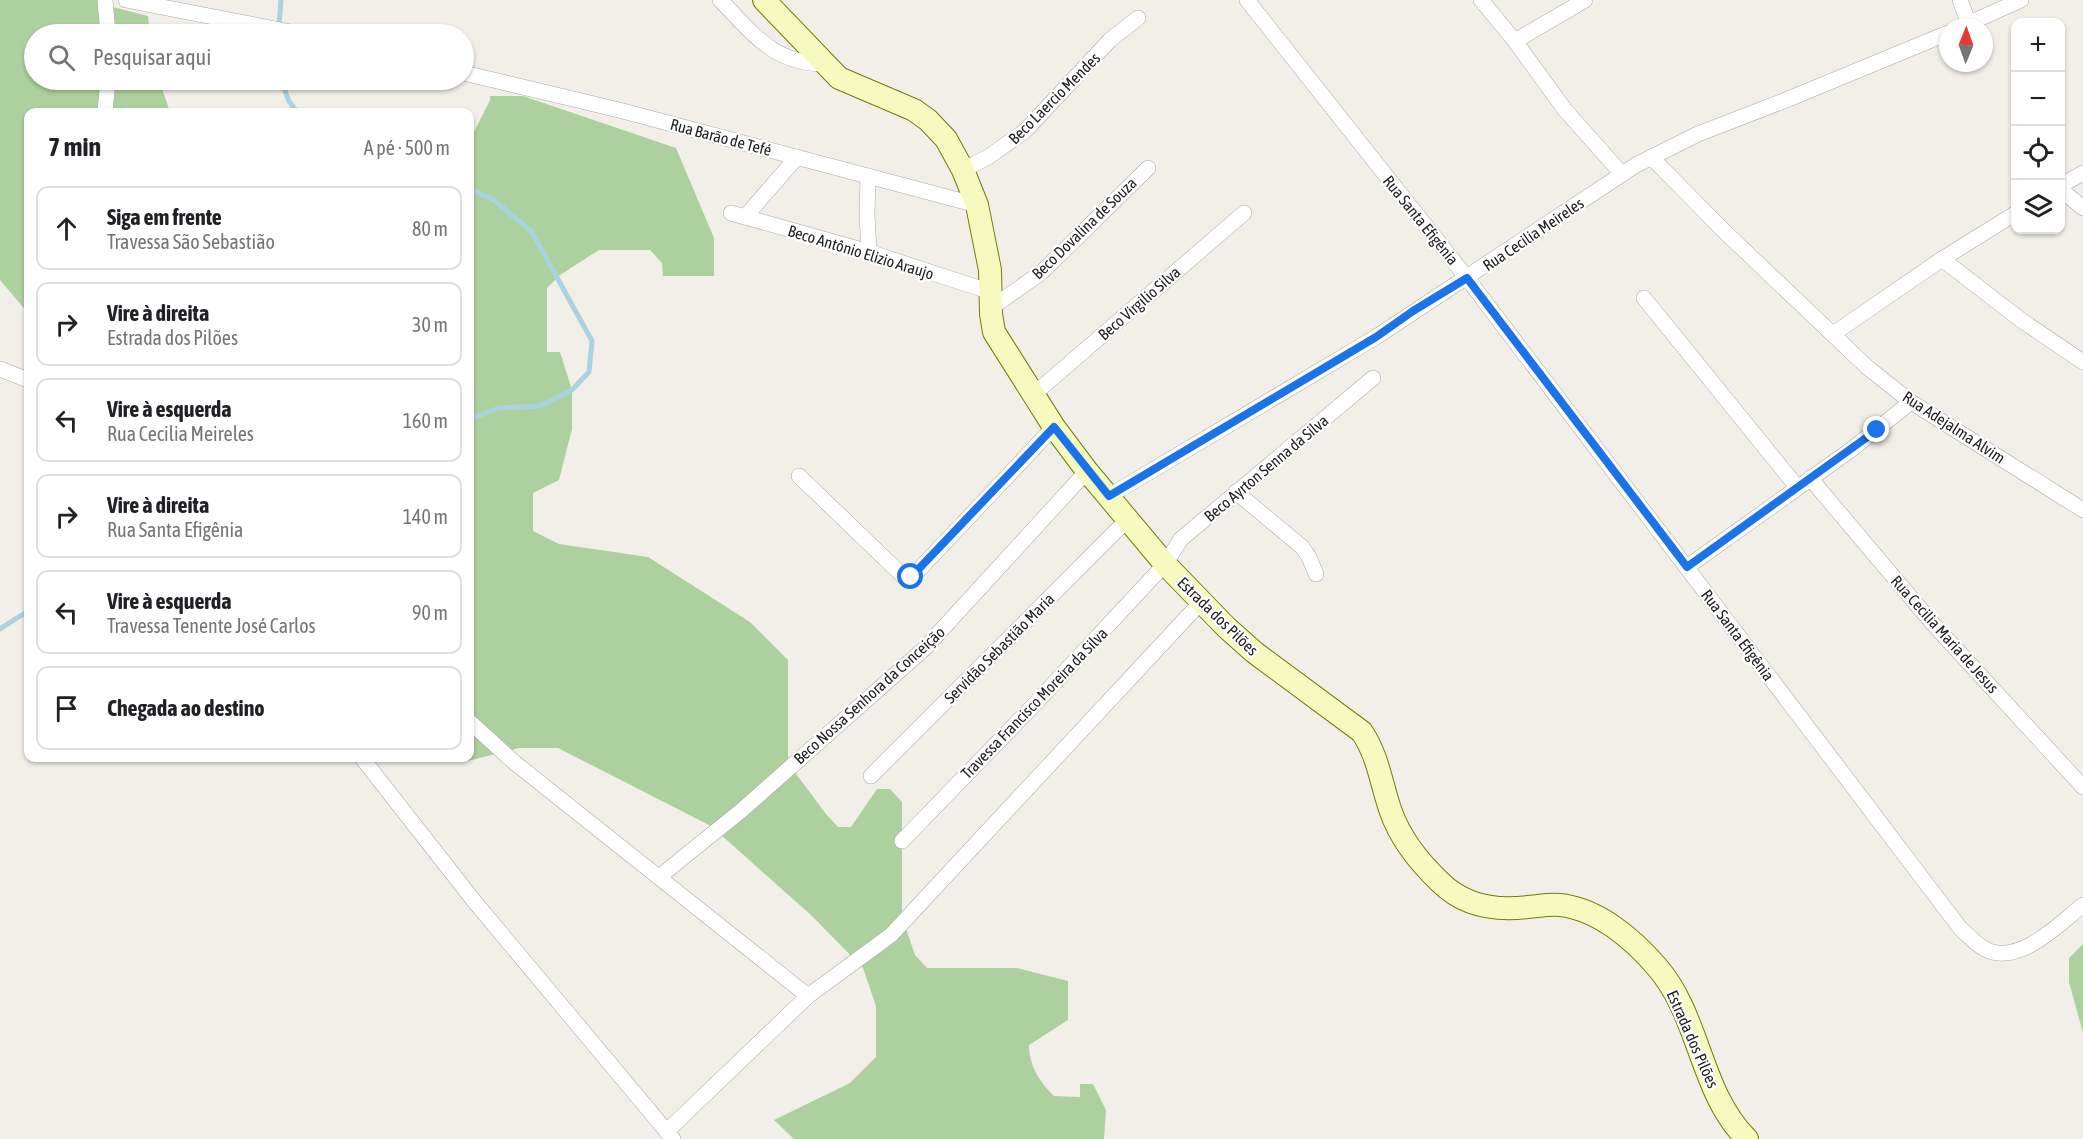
<!DOCTYPE html>
<html lang="pt">
<head>
<meta charset="utf-8">
<style>
  body { margin:0; font-family:"Asap Condensed",sans-serif; background:#f2f2f2; color:#202124 }
  .controls { position:absolute; right:18px; top:18px; display:grid; overflow:hidden; border-radius:12px; box-shadow:0 2px 4px #0004 }
  .controls button { width:54px; height:54px; display:grid; place-items:center; padding:0; border:0; border-bottom:2px solid #e0e0e0; background:#fff; color:#202124; font:30px sans-serif }
  .compass { position:absolute; left:1939px; top:18px; width:54px; height:54px; border-radius:50%; background:#fff; box-shadow:0 2px 4px #0004; rotate:1deg }
  .stop { position:absolute; width:18px; height:18px; margin:-14px; border:4px solid #1a73e8; border-radius:50%; background:#fff }
  .stop.end { background:#1a73e8; border-color:#fff; box-shadow:0 2px 6px #0008 }
  .list { margin:0; padding:0; list-style:none }
  h2 { display:flex; justify-content:space-between; align-items:center; height:78px; margin:0; padding:0 24px; font-size:26px }
  h2 small { font-size:20px; font-weight:400; color:#757577 }
  .list li { display:grid; grid-template-columns:39px 1fr auto; gap:18px; align-items:center; box-sizing:border-box; height:84px; margin:0 12px 12px; padding:0 12px; border:2px solid #e0e0e0; border-radius:12px }
  .list b { display:block; font-size:22px; white-space:nowrap }
  .list p { margin:0; font-size:20px; white-space:nowrap; color:#757577 }
  .list em { font-size:20px; font-style:normal; color:#757577 }
  .icon { flex:none; width:33px; height:33px; fill:none; stroke:currentColor; stroke-width:2; stroke-linecap:round; stroke-linejoin:round }
  .map { position:relative; flex:none; width:2083px; height:1139px; overflow:hidden }
  .search { position:absolute; background:#fff; box-shadow:0 2px 4px #0004; left:24px; top:24px; width:450px; height:66px; display:flex; align-items:center; gap:15px; box-sizing:border-box; padding:0 21px; border-radius:33px; color:#757577; font-size:22px }
  .panel { position:absolute; background:#fff; box-shadow:0 2px 4px #0004; left:24px; top:108px; width:450px; height:654px; border-radius:12px }
  .map>svg:first-child { display:block }
  .forest { fill:#add19e }
  .lines { fill:none; stroke-linecap:round; stroke-linejoin:round }
  .stream { stroke:#aad3df; stroke-width:5 }
  .street-casing { stroke:#a9a9a9; stroke-width:16 }
  .secondary-casing { stroke:#707d05; stroke-width:24 }
  .street { stroke:#fff; stroke-width:15 }
  .secondary { stroke:#f7fabf; stroke-width:22 }
  .route { stroke:#1a73e8; stroke-width:8 }
  .labels { text-anchor:middle; stroke-width:4.5; stroke-linejoin:round; paint-order:stroke }
  .street-label { font-size:16px; fill:#222; stroke:#fff }
</style>
</head>
<body>
<div class="map">
<svg width="2083" height="1139" viewBox="0 0 2083 1139">
  <rect width="100%" height="100%" fill="#f2efe9"/>
  <g class="forest">
    <path d="M0,0H97L101,4L148,16L150,34H34V80H159L170,112H28V313L0,280Z"/>
    <path d="M490,96H523L676,148L714,238V276H663L662,263L650,250H599L560,275L547,288V352H560L572,390V429L559,480L533,493V531L559,544L648,557L750,622L788,660V763L826,814L838,827H851L877,789H890L902,802V917L915,955L927,968H1017L1068,981V1020L1029,1045C1029,1066 1040,1082 1054,1096L1080,1097V1084H1093L1106,1110L1104,1139H794L774,1120L850,1083L876,1057V1006L863,968L812,916L711,826L558,748H519L468,761L470,140L490,100Z"/>
    <path d="M2083,944V1033L2069,982V958Z"/>
  </g>
  <g class="lines">
    <g class="stream">
      <path d="M279,27L281,0"/>
      <path d="M281,80L289,101L297,112"/>
      <path d="M470,189L494,200L532,232L592,341L589,372L572,390L540,406L499,408L470,419"/>
      <path d="M0,629L28,611"/>
    </g>
    <defs>
      <g id="street">
        <path d="M105,0L108,34"/>
        <path d="M126,0L301,34"/>
        <path d="M720,0C754,34 773,64 826,64"/>
        <path d="M1247,0L1467,278L1960,928C1968,935 1975,944 1985,949C2018,967 2059,924 2083,905"/>
        <path d="M1481,0L1515,41L1565,110L1622,174"/>
        <path d="M1960,0L1969,24"/>
        <path d="M1961,27L2021,0"/>
        <path d="M1515,41L1585,0"/>
        <path d="M464,73L619,110L977,205"/>
        <path d="M105,112L108,80"/>
        <path d="M1651,157L1725,232L1867,367L1911,402L2083,510"/>
        <path d="M963,170L988,157L1025,131L1110,40L1138,18"/>
        <path d="M868,176L867,215L869,252"/>
        <path d="M2060,186L2083,173"/>
        <path d="M2060,189L2083,208"/>
        <path d="M731,213L869,252L991,292"/>
        <path d="M745,217L797,157"/>
        <path d="M1942,259L2021,320L2083,362"/>
        <path d="M1644,298L1797,487"/>
        <path d="M991,308L1042,272L1148,168"/>
        <path d="M1833,334L1942,259L2016,213"/>
        <path d="M0,369L28,380"/>
        <path d="M1034,394L1244,213"/>
        <path d="M799,476L903,576H913L1054,427"/>
        <path d="M1810,478L1934,625L2083,787"/>
        <path d="M1236,492L1302,547L1309,557L1316,574"/>
        <path d="M1109,496L1376,337L1636,165L1698,134L1786,100L1948,33"/>
        <path d="M1687,567L1852,449L1911,402"/>
        <path d="M470,722L515,763L808,996"/>
        <path d="M362,758L474,901L673,1139"/>
        <path d="M871,776L1127,520"/>
        <path d="M902,841L1032,707L1165,564L1181,539L1373,378"/>
        <path d="M659,877L742,810L924,649L1087,471"/>
        <path d="M667,1131L808,996L891,935L1202,601"/>
      </g>
      <path id="secondary" d="M764,0L839,78L914,110L928,120L946,139L963,170L977,205L990,270L991,314L994,332L1054,427L1087,471L1165,564L1226,627L1254,652L1362,732C1379,758 1381,784 1391,812C1401,840 1419,862 1440,882C1464,906 1496,911 1528,907C1539,906 1549,904 1560,905C1598,909 1633,939 1657,967C1700,1016 1700,1093 1747,1139"/>
    </defs>
    <use href="#street" class="street-casing"/>
    <use href="#secondary" class="secondary-casing"/>
    <use href="#street" class="street"/>
    <use href="#secondary" class="secondary"/>
  </g>
  <g class="lines">
    <path class="route" d="M911,577L1054,427L1109,496L1376,337L1413,311L1467,278L1687,567L1877,430"/>
  </g>
  <g class="labels">
    <g class="street-label">
      <text transform="translate(1054 98) rotate(-45)" y="6">Beco Laercio Mendes</text>
      <text transform="translate(721 137) rotate(15)" y="6">Rua Barão de Tefé</text>
      <text transform="translate(1421 220) rotate(51)" y="6">Rua Santa Efigênia</text>
      <text transform="translate(1084 228) rotate(-44)" y="6">Beco Dovalina de Souza</text>
      <text transform="translate(1533 234) rotate(-34)" y="6">Rua Cecilia Meireles</text>
      <text transform="translate(861 252) rotate(17)" y="6">Beco Antônio Elizio Araujo</text>
      <text transform="translate(1139 303) rotate(-41)" y="6">Beco Virgilio Silva</text>
      <text transform="translate(1954 427) rotate(33)" y="6">Rua Adejalma Alvim</text>
      <text transform="translate(1266 468) rotate(-40)" y="6">Beco Ayrton Senna da Silva</text>
      <text transform="translate(1218 616) rotate(44)" y="6">Estrada dos Pilões</text>
      <text transform="translate(1945 634) rotate(48)" y="6">Rua Cecilia Maria de Jesus</text>
      <text transform="translate(1738 635) rotate(53)" y="6">Rua Santa Efigênia</text>
      <text transform="translate(999 648) rotate(-45)" y="6">Servidão Sebastião Maria</text>
      <text transform="translate(869 695) rotate(-42)" y="6">Beco Nossa Senhora da Conceição</text>
      <text transform="translate(1034 703) rotate(-46)" y="6">Travessa Francisco Moreira da Silva</text>
      <text transform="translate(1693 1039) rotate(66)" y="6">Estrada dos Pilões</text>
    </g>
  </g>
</svg>
<div class="controls">
<button>+</button>
<button>−</button>
<button><svg class="icon" aria-label="locate" viewBox="0 0 24 24"><circle cx="12" cy="12" r="6"/><path d="M12 2v4M12 18v4M2 12h4M18 12h4"/></svg></button>
<button><svg class="icon" aria-label="layers" viewBox="0 0 24 24"><path d="M12 4l9 5-9 5-9-5zM3 14l9 5 9-5"/></svg></button>
</div>
<svg class="compass" viewBox="-18 -18 36 36"><path d="M0-13l5 13h-10z" fill="#e53935"/><path d="M0 13l5-13h-10z" fill="#757577"/></svg>
<div class="stop" style="left:911px;top:577px"></div>
<div class="stop end" style="left:1877px;top:430px"></div>
<div class="search"><svg class="icon" aria-label="search" viewBox="0 0 24 24"><circle cx="10" cy="10" r="6"/><path d="M15 15l6 6"/></svg>Pesquisar aqui</div>
<section class="panel">
<h2>7 min<small>A pé · 500 m</small></h2>
<ul class="list">
<li><svg class="icon" aria-label="ahead" viewBox="0 0 24 24"><path d="M12 20V5M6 11l6-6 6 6"/></svg><div><b>Siga em frente</b><p>Travessa São Sebastião</p></div><em>80 m</em></li>
<li><svg class="icon" aria-label="right" viewBox="0 0 24 24"><path d="M7 20v-9h11M14 6l5 5-5 5"/></svg><div><b>Vire à direita</b><p>Estrada dos Pilões</p></div><em>30 m</em></li>
<li><svg class="icon" aria-label="left" viewBox="0 0 24 24"><path d="M17 20v-9H6M10 6l-5 5 5 5"/></svg><div><b>Vire à esquerda</b><p>Rua Cecilia Meireles</p></div><em>160 m</em></li>
<li><svg class="icon" aria-label="right" viewBox="0 0 24 24"><path d="M7 20v-9h11M14 6l5 5-5 5"/></svg><div><b>Vire à direita</b><p>Rua Santa Efigênia</p></div><em>140 m</em></li>
<li><svg class="icon" aria-label="left" viewBox="0 0 24 24"><path d="M17 20v-9H6M10 6l-5 5 5 5"/></svg><div><b>Vire à esquerda</b><p>Travessa Tenente José Carlos</p></div><em>90 m</em></li>
<li><svg class="icon" aria-label="arrive" viewBox="0 0 24 24"><path d="M6 21V4h12l-3 4 3 4H6"/></svg><div><b>Chegada ao destino</b></div></li>
</ul>
</section>
</div>
</body>
</html>
